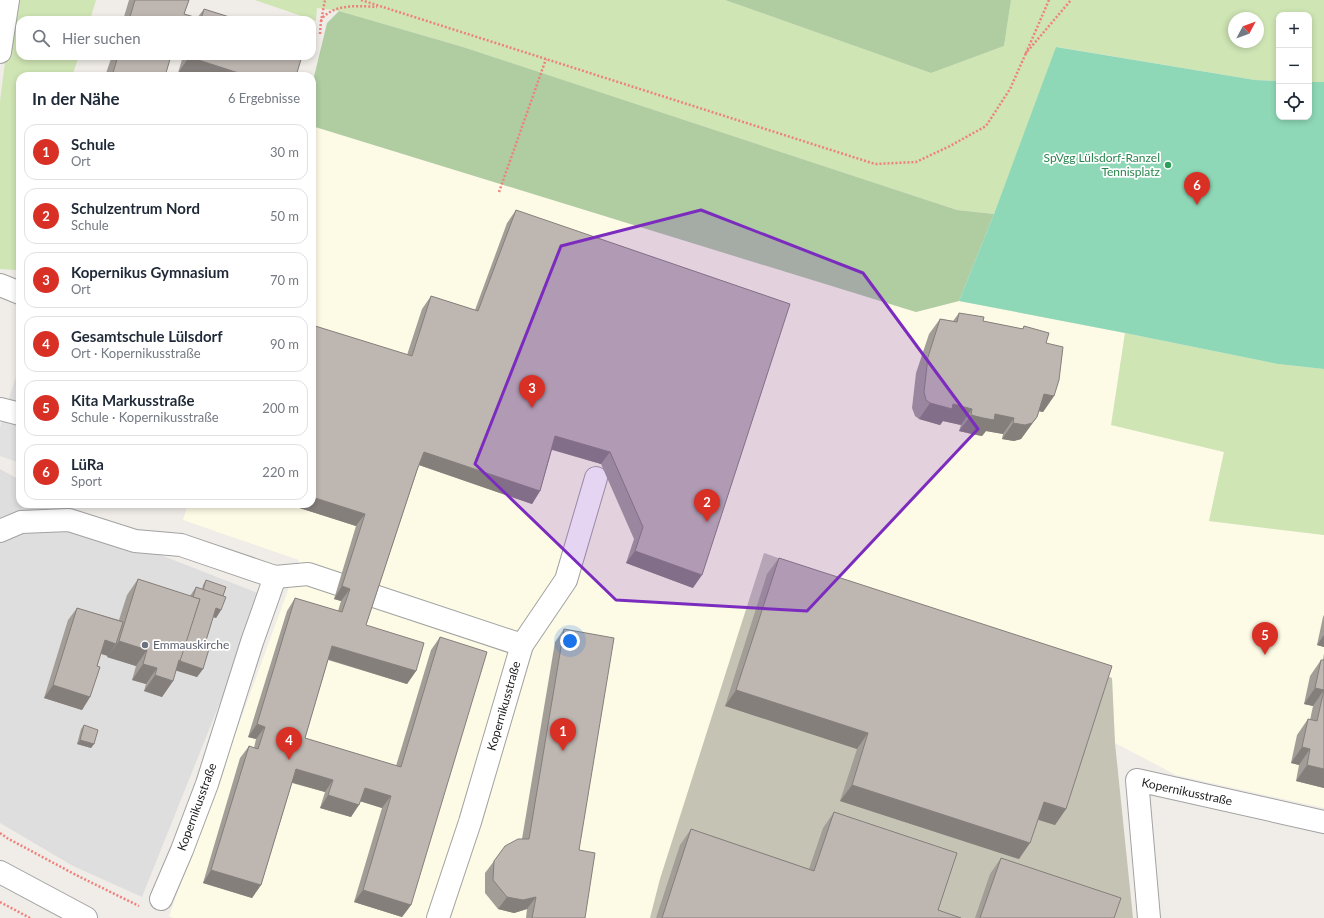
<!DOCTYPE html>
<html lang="de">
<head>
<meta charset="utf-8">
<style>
  body { margin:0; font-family:Lato,sans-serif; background:#f6f6f7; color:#1f2937 }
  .controls { position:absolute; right:12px; top:12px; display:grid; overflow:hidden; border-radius:8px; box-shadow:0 2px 6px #0003 }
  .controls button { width:36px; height:36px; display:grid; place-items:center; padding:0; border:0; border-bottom:1px solid #e0e1e3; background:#fff; color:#1f2937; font:20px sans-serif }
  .compass { position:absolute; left:1228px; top:12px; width:36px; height:36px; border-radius:50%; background:#fff; box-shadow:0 2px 6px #0003; rotate:49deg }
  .you { position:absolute; left:570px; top:641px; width:14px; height:14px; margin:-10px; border:3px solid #fff; border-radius:50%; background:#1a73e8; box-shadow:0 0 0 6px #1a73e833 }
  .badge { display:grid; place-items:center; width:26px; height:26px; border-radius:50%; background:#d93025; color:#fff; font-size:13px; font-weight:700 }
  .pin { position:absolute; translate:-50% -33px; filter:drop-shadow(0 1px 2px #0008) }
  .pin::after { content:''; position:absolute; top:21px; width:14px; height:12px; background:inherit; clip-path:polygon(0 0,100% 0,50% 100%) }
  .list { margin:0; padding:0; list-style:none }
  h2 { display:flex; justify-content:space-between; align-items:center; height:52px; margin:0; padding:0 16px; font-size:17px }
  h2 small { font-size:13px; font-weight:400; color:#747a83 }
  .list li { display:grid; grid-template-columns:26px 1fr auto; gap:12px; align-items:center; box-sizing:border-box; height:56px; margin:0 8px 8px; padding:0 8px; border:1px solid #e0e1e3; border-radius:12px }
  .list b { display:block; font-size:15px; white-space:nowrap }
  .list p { margin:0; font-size:13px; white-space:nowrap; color:#747a83 }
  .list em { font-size:13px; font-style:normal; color:#747a83 }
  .icon { flex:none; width:22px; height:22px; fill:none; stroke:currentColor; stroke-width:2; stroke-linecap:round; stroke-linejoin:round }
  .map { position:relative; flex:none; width:1324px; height:918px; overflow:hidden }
  .search { position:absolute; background:#fff; box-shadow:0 2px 6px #0003; left:16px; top:16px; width:300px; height:44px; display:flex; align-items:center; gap:10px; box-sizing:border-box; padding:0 14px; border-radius:12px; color:#747a83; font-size:15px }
  .panel { position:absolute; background:#fff; box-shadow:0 2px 6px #0003; left:16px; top:72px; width:300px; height:436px; border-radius:12px }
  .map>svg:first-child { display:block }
  .residential { fill:#dfdede }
  .education { fill:#fdfbe5 }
  .construction { fill:#c4c3b4 }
  .grass { fill:#cfe5b4; fill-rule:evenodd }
  .forest { fill:#b0cca1 }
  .pitch { fill:#8ed8b7 }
  .parking { fill:#e1e1e1 }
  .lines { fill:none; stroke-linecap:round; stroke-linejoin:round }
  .minor-casing { stroke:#a2a2a2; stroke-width:24 }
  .path { stroke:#ee817c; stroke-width:2.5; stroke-dasharray:2 2; stroke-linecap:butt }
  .minor { stroke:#fff; stroke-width:22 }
  .wall { fill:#a39d98 }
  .shaded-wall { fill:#857f7c }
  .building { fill:#beb6b1; stroke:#857f7c }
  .marked { fill:#7b2cbf; fill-opacity:0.2; stroke:#7b2cbf; stroke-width:3; stroke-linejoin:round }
  .leisure-dot { fill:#2e9e5b; stroke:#fff; stroke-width:1.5 }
  .worship-dot { fill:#6b7280; stroke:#fff; stroke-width:1.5 }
  .labels { text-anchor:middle; stroke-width:3.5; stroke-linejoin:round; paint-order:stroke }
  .leisure-label { font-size:12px; fill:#27864d; stroke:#fff; text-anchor:end }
  .worship-label { font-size:12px; fill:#5b616d; stroke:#fff; text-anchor:start }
  .street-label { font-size:12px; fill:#212121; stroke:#fff }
</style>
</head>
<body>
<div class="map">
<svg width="1324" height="918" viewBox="0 0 1324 918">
  <rect width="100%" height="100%" fill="#f0ede8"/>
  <path class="residential" d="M0,469L20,480V504H65L158,554L263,595L142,897L73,866L0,823Z"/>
  <path class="education" d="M312,126L916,312L959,301L1125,333L1112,425L1224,452L1209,521L1324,535V808L1176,775L1115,743L1112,678L765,553L660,879L650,918H173L169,916L299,560L183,520L188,504H312Z"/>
  <path class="construction" d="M764,553L1112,678L1115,743L1133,918H650L660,879Z"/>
  <g class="grass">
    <path d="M13,0H96L90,20H20V56H79L72,76H20V260L16,270L0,269V101Z"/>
    <path d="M255,0H725L931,73L1004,46L1011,0H1324V82H1309V15H1279V81L1255,80L1057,47L994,214L957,210L463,47L339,11L317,8L316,21ZM1234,18H1258V42H1234Z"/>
    <path d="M1125,333L1278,364L1324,369V535L1209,521L1224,452L1111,425Z"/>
  </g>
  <g class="forest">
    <path d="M725,0H1011L1004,46L931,73Z"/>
    <path d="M339,11L463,47L957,210L994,214L959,301L916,312L312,126V85L327,23Z"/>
  </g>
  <path class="pitch" d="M1056,47L1255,80L1279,81V117H1309V82H1324V369L1278,364L1125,333L959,301L994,214Z"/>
  <path class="parking" d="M19,367H20V463L0,456V427Z"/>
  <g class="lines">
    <defs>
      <g id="minor">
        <path d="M0,52L8,0"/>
        <path d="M0,285L20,293"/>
        <path d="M0,409L20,414"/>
        <path d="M0,531L21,522L69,520L135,541L181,545L275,577L308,574L338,584"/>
        <path d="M371,595L522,645L470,822L438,918"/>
        <path d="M522,645L566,580L596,478"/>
        <path d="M0,872L86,918"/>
        <path d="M161,899L182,850L207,784L252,642L275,577"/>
        <path d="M1149,918L1137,780L1324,822"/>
      </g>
    </defs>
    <use href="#minor" class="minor-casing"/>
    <g class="path">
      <path d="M361,0L875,164L916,162L950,146L986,126L1010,89L1026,53"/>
      <path d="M1049,0L1026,53L1071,0"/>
      <path d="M321,21C322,19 324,15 327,14C340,4 362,6 377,7"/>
      <path d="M320,34L321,21L325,0"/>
      <path d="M499,192L546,59"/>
      <path d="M0,833L7,838L76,875L139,906"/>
      <path d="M0,902L30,918"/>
    </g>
    <use href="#minor" class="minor"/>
  </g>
  <g class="wall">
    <path d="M129,0H189L184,14L197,18L204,9L239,20H123Z"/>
    <path d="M112,56H171L165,76H105Z"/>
    <path d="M183,56H302L296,76H186L178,73Z"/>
    <path d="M516,210L693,588L626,563L634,539L601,464L552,450L540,491L532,504L419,465L366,625L416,671L407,684L328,660L305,738L396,766L431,650L440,637L411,905L402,917L354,902L382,808L360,801L351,817L320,808L325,792L292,783L261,885L252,898L203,883L240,758L249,746L254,748L256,739L248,737L287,611L295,598L338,611L341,601L334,599L356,526L287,504H312L407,355L422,309L431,296L475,310L507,223Z"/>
    <path d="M959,313L983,321L1022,329L1024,326L1046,343L1054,396L1043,412L1039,411L1037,417L1021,439L1014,441L1002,439L1003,434L986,431L982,436L972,434L959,431L961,425L943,421L940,425L919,419L915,416L912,408L916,373L929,334L940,319L953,321Z"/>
    <path d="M779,558L1066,809L1055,825L1038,819L1019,859L840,801L857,749L725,706L767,574Z"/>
    <path d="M138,579L190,596L196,587L202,589L203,585L206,580L223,596L221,610L216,618L213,617L204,647L203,669L197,677L176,670L173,681L162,697L144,691L146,684L132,680L136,666L107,657L108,656L101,654L97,666L90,697L82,710L44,698L68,620L77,608L119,620L127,595Z"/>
    <path d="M1324,615V647L1317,645L1323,617Z"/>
    <path d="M564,629L579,850L585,918H526L527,909L514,913L498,909L485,893V873L494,861L522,839L555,642Z"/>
    <path d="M1324,653V788L1296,781L1299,765L1291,763L1297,735L1308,719L1310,720L1313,706L1304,704L1310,676L1321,660H1323Z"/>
    <path d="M84,725L94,744L91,748L77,744L81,729Z"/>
    <path d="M834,812L938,910L961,918H656L680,845L691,829L809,869L823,828Z"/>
    <path d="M1001,858L1114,918H975L990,874Z"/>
  </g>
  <g class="shaded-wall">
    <path d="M189,57L248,76H186L178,73Z"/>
    <path d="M1044,394L1054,396L1043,412L1032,410Z"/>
    <path d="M930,403L953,404L972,409L961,425L943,421L940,425L919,419Z"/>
    <path d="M995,414L1014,418L1003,434L986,431L982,436L972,434L959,431L971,415Z"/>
    <path d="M1037,417L1021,439L1014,441L1002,439L1013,423Z"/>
    <path d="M555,436L610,452L601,464L547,448Z"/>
    <path d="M424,452L540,491L532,504L416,464Z"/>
    <path d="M312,497L365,514L356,526L287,504H312Z"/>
    <path d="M635,551L702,575L693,588L626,563Z"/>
    <path d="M342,586L350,589L341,601L334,599Z"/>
    <path d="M216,608L221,610L216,618L210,616Z"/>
    <path d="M1324,635V647L1317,645Z"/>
    <path d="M105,640L116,644L108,656L96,652Z"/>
    <path d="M119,641L147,650L136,666L107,657Z"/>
    <path d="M332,646L416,671L407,684L324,658Z"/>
    <path d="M179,660L203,669L197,677L174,670Z"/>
    <path d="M143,664L157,668L146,684L132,680Z"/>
    <path d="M155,675L173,681L162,697L144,691Z"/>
    <path d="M53,685L90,697L82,710L44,698Z"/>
    <path d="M1315,688L1324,690L1313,706L1304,704Z"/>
    <path d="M736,690L868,733L857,749L725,706Z"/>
    <path d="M257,724L265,727L256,739L248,737Z"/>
    <path d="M80,740L94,744L91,748L77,744Z"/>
    <path d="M1302,747L1310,749L1299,765L1291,763Z"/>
    <path d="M1307,765L1324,769V788L1296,781Z"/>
    <path d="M296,769L333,780L325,792L287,781Z"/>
    <path d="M852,785L1030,843L1019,859L840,801Z"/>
    <path d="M365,788L391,796L382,808L356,800Z"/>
    <path d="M328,795L359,805L351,817L320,808Z"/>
    <path d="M1044,802L1066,809L1055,825L1032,818Z"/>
    <path d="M211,870L261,885L252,898L203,883Z"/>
    <path d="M363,890L411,905L402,917L354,902Z"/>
    <path d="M507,897H536L527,909L514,913L498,909Z"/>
  </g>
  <g class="building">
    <path d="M135,0H189L184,14L201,19L204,9L239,20H129Z"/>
    <path d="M118,56H171L165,76H112Z"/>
    <path d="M189,56H302L296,76H248L189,57Z"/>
    <path d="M516,210L790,304L702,575L635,551L643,527L610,452L555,436L540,491L424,452L417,470L366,625L424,643L416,671L332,646L305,738L401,767L440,637L487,652L411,905L363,890L391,796L365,788L359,805L328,795L333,780L296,769L261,885L211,870L249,746L258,749L265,727L257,724L295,598L342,612L350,589L342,586L365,514L312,497V325L412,356L431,296L478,311Z"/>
    <path d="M959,313L984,317L983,321L1023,329L1024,326L1049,333L1046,343L1063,347L1059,380L1054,396L1044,394L1037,417L1032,423L1025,425L1013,423L1014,418L995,414L994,420L983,418L971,415L972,409L953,404L952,409L930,403L926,400L924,392L928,357L940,319L957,322Z"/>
    <path d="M779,558L1112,666L1066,809L1044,802L1030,843L852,785L868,733L736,690Z"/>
    <path d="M138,579L200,599L181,661L179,660L173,681L155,675L157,668L143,664L147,650L119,641Z"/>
    <path d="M206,580L226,587L223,596L203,590Z"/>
    <path d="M196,587L226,597L221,610L216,608L204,647L209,649L203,669L180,661L200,599L193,597Z"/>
    <path d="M77,608L123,622L116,644L105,640L97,666L100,667L90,697L53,685Z"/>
    <path d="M564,629L614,638L579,850L595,853L585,918H532L536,897L523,900L507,897L493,880L494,861L505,846L518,839H529Z"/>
    <path d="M1321,660H1324V769L1307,765L1310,749L1302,747L1308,719L1317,721L1324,690L1315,688Z"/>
    <path d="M84,725L98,730L94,744L80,740Z"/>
    <path d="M834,812L957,853L938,910L961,918H662L691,829L814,871Z"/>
    <path d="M1001,858L1121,898L1114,918H980Z"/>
  </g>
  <path class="marked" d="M701,210L863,273L978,429L807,611L616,600L475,464L561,246Z"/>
  <circle class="leisure-dot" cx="1168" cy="165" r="4"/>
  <circle class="worship-dot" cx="145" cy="645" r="4"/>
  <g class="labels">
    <g class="leisure-label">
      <text x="1160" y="162">SpVgg Lülsdorf-Ranzel<tspan x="1160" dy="14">Tennisplatz</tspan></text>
    </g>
    <g class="worship-label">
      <text x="153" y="649">Emmauskirche</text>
    </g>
    <g class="street-label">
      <text transform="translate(504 706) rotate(-74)" y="4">Kopernikusstraße</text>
      <text transform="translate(1187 792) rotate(12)" y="4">Kopernikusstraße</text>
      <text transform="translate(197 807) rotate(-70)" y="4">Kopernikusstraße</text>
    </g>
  </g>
</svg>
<div class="controls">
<button>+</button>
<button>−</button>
<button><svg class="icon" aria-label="locate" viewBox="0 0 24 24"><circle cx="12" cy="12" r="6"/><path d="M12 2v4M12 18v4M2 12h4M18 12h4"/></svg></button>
</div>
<svg class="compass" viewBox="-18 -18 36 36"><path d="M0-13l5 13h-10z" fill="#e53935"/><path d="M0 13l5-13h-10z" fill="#747a83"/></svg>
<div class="you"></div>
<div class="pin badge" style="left:563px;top:751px">1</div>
<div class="pin badge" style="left:707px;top:522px">2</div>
<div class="pin badge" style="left:532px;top:408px">3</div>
<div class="pin badge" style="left:289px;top:760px">4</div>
<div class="pin badge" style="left:1265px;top:655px">5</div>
<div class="pin badge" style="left:1197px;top:205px">6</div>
<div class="search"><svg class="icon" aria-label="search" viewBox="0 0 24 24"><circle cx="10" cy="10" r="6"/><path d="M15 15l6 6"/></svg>Hier suchen</div>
<section class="panel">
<h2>In der Nähe<small>6 Ergebnisse</small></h2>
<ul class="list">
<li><span class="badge">1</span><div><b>Schule</b><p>Ort</p></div><em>30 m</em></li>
<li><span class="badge">2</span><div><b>Schulzentrum Nord</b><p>Schule</p></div><em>50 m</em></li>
<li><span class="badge">3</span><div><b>Kopernikus Gymnasium</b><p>Ort</p></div><em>70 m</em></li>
<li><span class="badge">4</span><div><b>Gesamtschule Lülsdorf</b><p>Ort · Kopernikusstraße</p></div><em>90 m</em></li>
<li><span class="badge">5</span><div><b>Kita Markusstraße</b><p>Schule · Kopernikusstraße</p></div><em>200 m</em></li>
<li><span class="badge">6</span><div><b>LüRa</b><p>Sport</p></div><em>220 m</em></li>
</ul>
</section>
</div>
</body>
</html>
